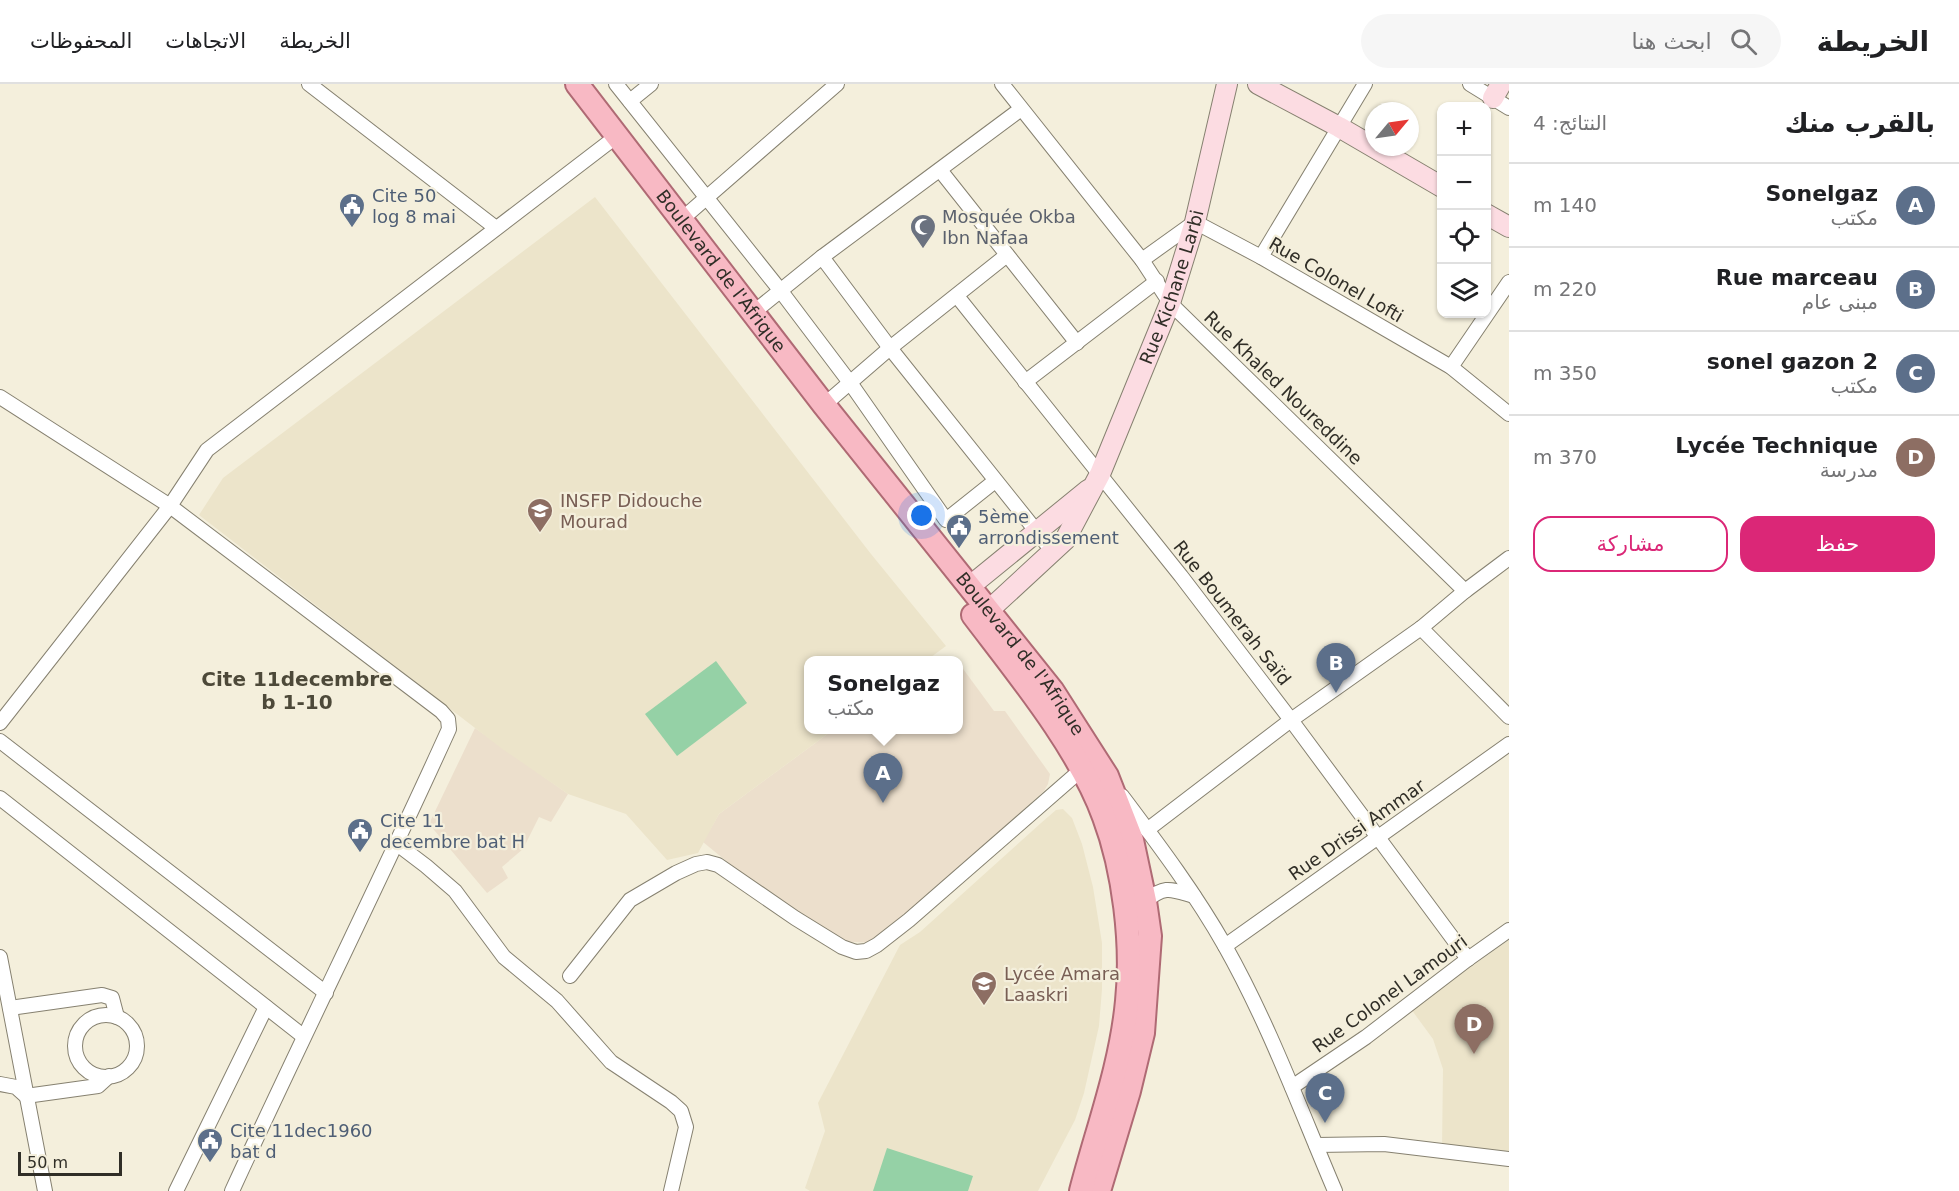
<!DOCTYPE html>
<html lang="ar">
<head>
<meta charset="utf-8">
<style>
  body { margin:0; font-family:"DejaVu Sans","Noto Naskh Arabic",sans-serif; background:#f6f6f6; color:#202124; direction:rtl }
  .controls { position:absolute; right:18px; top:18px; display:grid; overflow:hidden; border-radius:12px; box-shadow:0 2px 4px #0004 }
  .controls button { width:54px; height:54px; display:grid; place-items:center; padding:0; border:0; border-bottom:2px solid #e0e0e0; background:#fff; color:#202124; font:30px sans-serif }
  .compass { position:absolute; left:1365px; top:18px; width:54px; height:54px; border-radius:50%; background:#fff; box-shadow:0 2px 4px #0004; rotate:61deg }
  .scale { position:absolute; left:18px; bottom:15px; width:104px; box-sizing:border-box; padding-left:6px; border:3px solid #302e27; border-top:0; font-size:16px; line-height:21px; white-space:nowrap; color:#302e27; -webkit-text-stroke:4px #f4efdc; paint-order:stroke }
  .you { position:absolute; left:922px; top:432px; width:21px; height:21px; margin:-15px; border:4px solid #fff; border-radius:50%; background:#1a73e8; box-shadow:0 0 0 9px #1a73e833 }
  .badge { display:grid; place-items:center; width:39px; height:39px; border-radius:50%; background:#db2777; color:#fff; font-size:20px; font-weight:700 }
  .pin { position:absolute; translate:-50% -50px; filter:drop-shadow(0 2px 3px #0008) }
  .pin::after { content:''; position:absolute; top:32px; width:21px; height:18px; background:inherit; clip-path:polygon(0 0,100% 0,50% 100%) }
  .popup { position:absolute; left:804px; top:572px; width:159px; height:78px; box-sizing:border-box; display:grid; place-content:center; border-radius:12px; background:#fff; filter:drop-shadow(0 2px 4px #0005); font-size:20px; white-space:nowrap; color:#757577 }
  .popup b { font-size:22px; color:#202124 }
  .popup::after { content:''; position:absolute; left:50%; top:100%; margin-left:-12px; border:12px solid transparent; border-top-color:#fff }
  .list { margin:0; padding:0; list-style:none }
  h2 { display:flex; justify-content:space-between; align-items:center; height:78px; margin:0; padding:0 24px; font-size:26px }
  h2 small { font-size:20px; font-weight:400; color:#757577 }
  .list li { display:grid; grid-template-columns:39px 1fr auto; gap:18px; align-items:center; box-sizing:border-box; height:84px; padding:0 24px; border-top:2px solid #e0e0e0 }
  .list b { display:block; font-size:22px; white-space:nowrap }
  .list p { margin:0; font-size:20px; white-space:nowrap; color:#757577 }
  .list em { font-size:20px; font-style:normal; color:#757577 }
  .actions { display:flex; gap:12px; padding:18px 24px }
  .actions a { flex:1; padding:14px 0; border:2px solid #db2777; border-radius:18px; text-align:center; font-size:21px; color:#db2777 }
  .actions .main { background:#db2777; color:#fff }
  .icon { flex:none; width:33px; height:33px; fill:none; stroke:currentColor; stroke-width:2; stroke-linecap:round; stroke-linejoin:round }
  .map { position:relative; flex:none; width:1509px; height:1107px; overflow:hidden; direction:ltr }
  header { display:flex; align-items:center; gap:36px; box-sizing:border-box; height:84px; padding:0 30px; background:#fff; border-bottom:2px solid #e0e0e0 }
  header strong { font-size:28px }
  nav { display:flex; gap:33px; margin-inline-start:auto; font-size:21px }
  .search { width:420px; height:54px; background:#f6f6f6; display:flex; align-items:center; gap:15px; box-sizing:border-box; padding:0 21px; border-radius:33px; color:#757577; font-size:22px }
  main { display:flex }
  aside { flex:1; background:#fff }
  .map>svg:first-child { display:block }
  .commercial { fill:#ecdfcc }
  .built { fill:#ece4ca }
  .green { fill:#95d1a6 }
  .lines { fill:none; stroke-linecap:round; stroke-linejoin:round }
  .street-casing { stroke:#868170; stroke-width:16 }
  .secondary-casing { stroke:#868170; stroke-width:22 }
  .primary-casing { stroke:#af6a74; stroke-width:26 }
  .street { stroke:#fff; stroke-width:14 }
  .secondary { stroke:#fcdce2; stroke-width:20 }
  .primary { stroke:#f8b9c4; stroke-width:22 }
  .labels { text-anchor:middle; stroke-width:4.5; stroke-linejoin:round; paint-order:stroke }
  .service-label { font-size:18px; fill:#4e5e75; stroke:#f4efdc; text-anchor:start }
  .worship-label { font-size:18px; fill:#5b616d; stroke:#f4efdc; text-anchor:start }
  .street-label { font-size:18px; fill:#302e27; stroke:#f4efdc }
  .education-label { font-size:18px; fill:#785e54; stroke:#f4efdc; text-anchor:start }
  .neighbourhood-label { font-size:20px; font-weight:bold; fill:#4d4939; stroke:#f4efdc }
</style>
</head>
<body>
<header>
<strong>الخريطة</strong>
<div class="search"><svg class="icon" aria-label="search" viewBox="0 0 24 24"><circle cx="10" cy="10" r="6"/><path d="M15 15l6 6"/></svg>ابحث هنا</div>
<nav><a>الخريطة</a><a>الاتجاهات</a><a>المحفوظات</a></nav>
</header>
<main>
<aside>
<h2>بالقرب منك<small>النتائج: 4</small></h2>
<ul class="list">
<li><span class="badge" style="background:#5c6f8a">A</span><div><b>Sonelgaz</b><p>مكتب</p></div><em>140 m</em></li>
<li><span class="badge" style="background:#5c6f8a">B</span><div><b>Rue marceau</b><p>مبنى عام</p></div><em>220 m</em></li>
<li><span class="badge" style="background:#5c6f8a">C</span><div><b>sonel gazon 2</b><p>مكتب</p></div><em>350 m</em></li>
<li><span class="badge" style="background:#8d6e63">D</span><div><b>Lycée Technique</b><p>مدرسة</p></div><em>370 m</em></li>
</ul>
<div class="actions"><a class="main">حفظ</a><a>مشاركة</a></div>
</aside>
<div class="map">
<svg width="1509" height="1107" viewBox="0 0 1509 1107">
  <rect width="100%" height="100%" fill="#f4efdc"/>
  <g class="commercial">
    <path d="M958,578L994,627H1005L1050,690L1048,700L1044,707L875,859L835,857L759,804L703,758L719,730L833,646H958Z"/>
    <path d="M475,644L568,710L551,738L539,733L523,765L502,783L508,794L487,809L429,740Z"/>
  </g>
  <g class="built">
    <path d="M595,113L871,470L946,562L927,576H808V646H833L719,730L698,769L667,776L626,730L568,710L501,664L199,431L223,394Z"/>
    <path d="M1063,725L1072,734L1082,760L1093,803L1102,859V905L1099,942L1084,1009L1075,1036L1038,1107H810L805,1104L825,1047L818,1019L900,861L920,848L1041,739L1056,726Z"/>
    <path d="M1509,856V1072L1442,1065L1443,985L1433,955L1411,925Z"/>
  </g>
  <g class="green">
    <path d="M716,577L747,619L677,672L645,630Z"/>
    <path d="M887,1064L973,1092L968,1107H873Z"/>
  </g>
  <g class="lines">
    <defs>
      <g id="street">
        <path d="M309,0L496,144"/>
        <path d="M616,0L780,206L851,300L946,436L995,397"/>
        <path d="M1002,0L1142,176L1170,219L1465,507"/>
        <path d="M1470,0L1509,24"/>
        <path d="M630,17L651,0"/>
        <path d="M940,86L1077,259"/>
        <path d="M682,135L837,0"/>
        <path d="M822,173L890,264L1053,468"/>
        <path d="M1261,173L1365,0"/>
        <path d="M1142,176L1195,138L1261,173L1451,283L1509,330"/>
        <path d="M957,212L1181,492L1291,636L1468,875"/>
        <path d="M754,228L822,173L1021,25"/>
        <path d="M1451,283L1509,198"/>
        <path d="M1025,298L1157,197"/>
        <path d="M0,313L170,422L441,627L448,635L449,645C379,800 303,952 232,1107"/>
        <path d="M824,321L890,264L1007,171"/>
        <path d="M1421,544L1509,633"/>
        <path d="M0,639L170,422L207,366L617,52"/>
        <path d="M0,657L326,909"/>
        <path d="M1122,712C1158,760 1195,809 1225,862C1269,940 1300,1025 1335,1107"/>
        <path d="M0,714L303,952"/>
        <path d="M1147,746L1291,636L1421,544L1465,507L1509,474"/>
        <path d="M397,760L426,782L455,807L504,873L557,917L611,978L671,1018L681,1027L686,1043L671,1107"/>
        <path d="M1145,817C1166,801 1170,805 1194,812"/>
        <path d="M1225,862L1509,660"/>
        <path d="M0,873L45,1107"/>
        <path d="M570,892L630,816L676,789L696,780L707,778L718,781L795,834L842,863L856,868L866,867L877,861L909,836L1081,686"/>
        <path d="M10,924L102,911L112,914L117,933"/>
        <circle cx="106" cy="962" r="31"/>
        <path d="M0,1000L16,1003L26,1012L98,1002L109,992"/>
        <path d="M1292,1003L1366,953L1468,875L1509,846"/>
        <path d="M1316,1061L1384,1060L1509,1075"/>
        <path d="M176,1107L266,923"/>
      </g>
      <g id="secondary">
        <path d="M1258,0L1339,43L1442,103"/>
        <path d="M1493,14L1501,0"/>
        <path d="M1486,130L1509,143"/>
        <path d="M969,503L1088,406"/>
        <path id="s1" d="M988,527L1065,456L1100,390L1170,219L1195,138L1227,0"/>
      </g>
      <g id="primary">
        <path id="s2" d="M577,0L824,321L1052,606L1107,692L1132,756L1145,817L1150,852L1143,949L1129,1007L1099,1107"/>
        <path d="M973,531C1017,589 1079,664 1104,733C1124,786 1133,860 1127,917C1121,982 1097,1045 1081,1107"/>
      </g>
    </defs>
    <use href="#street" class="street-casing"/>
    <use href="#secondary" class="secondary-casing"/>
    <use href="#primary" class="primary-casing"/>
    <use href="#street" class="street"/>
    <use href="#secondary" class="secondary"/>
    <use href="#primary" class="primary"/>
  </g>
  <defs>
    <symbol id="civic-pin" viewBox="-11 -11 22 30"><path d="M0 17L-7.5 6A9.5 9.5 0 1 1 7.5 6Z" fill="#5c6f8a" stroke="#f4efdc"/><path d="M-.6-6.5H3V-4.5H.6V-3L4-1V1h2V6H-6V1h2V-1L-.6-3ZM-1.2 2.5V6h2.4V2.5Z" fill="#fff"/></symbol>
    <symbol id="mosque-pin" viewBox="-11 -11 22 30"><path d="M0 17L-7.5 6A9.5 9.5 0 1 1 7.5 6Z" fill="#6b7280" stroke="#f4efdc"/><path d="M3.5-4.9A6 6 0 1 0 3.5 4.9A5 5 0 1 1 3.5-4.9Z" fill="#fff"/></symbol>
    <symbol id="university-pin" viewBox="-11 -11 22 30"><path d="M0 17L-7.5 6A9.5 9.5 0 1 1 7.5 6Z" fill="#8d6e63" stroke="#f4efdc"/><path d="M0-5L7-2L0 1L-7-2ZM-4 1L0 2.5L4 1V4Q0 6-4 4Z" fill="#fff"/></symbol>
    <symbol id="school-pin" viewBox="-11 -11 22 30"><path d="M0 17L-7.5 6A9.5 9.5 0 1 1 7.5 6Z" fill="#8d6e63" stroke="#f4efdc"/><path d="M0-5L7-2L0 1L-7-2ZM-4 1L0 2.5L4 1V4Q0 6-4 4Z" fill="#fff"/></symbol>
  </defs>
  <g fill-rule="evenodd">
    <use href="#civic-pin" x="337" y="107" width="30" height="40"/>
    <use href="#mosque-pin" x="908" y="128" width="30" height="40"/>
    <use href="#university-pin" x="525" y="412" width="30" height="40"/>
    <use href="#civic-pin" x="944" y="428" width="30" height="40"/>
    <use href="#civic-pin" x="345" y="732" width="30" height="40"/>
    <use href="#school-pin" x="969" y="885" width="30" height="40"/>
    <use href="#civic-pin" x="195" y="1042" width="30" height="40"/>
  </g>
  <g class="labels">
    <g class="service-label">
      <text x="372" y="118">Cite 50<tspan x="372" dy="21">log 8 mai</tspan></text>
      <text x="978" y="439">5ème<tspan x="978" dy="21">arrondissement</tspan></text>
      <text x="380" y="743">Cite 11<tspan x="380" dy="21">decembre bat H</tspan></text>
      <text x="230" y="1053">Cite 11dec1960<tspan x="230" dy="21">bat d</tspan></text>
    </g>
    <g class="worship-label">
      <text x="942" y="139">Mosquée Okba<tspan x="942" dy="21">Ibn Nafaa</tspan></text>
    </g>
    <g class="street-label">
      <text dy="6" stroke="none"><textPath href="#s2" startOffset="236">Boulevard de l'Afrique</textPath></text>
      <text transform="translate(1336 196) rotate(30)" y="6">Rue Colonel Lofti</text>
      <text dy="6" stroke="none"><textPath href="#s1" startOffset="380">Rue Kichane Larbi</textPath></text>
      <text transform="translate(1283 304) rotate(44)" y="6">Rue Khaled Noureddine</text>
      <text transform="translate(1232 529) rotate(52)" y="6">Rue Boumerah Saïd</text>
      <text dy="6" stroke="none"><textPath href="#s2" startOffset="722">Boulevard de l'Afrique</textPath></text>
      <text transform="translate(1357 746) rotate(-35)" y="6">Rue Drissi Ammar</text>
      <text transform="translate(1390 910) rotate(-36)" y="6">Rue Colonel Lamouri</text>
    </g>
    <g class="education-label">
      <text x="560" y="423">INSFP Didouche<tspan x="560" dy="21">Mourad</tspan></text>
      <text x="1004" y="896">Lycée Amara<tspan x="1004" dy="21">Laaskri</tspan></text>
    </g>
    <g class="neighbourhood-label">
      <text x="297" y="602">Cite 11decembre<tspan x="297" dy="23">b 1-10</tspan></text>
    </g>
  </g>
</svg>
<div class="controls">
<button>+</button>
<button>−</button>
<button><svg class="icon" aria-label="locate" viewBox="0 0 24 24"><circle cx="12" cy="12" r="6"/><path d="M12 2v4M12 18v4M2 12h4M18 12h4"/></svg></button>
<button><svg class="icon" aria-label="layers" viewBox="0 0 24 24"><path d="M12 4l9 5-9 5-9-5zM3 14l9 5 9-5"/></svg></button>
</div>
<svg class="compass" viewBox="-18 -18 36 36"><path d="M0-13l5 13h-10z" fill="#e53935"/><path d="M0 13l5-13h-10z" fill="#757577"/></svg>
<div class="scale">50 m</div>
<div class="you"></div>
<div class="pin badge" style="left:883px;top:719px;background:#5c6f8a">A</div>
<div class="popup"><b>Sonelgaz</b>مكتب</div>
<div class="pin badge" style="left:1336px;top:609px;background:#5c6f8a">B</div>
<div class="pin badge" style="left:1325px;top:1039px;background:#5c6f8a">C</div>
<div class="pin badge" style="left:1474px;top:970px;background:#8d6e63">D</div>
</div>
</main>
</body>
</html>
